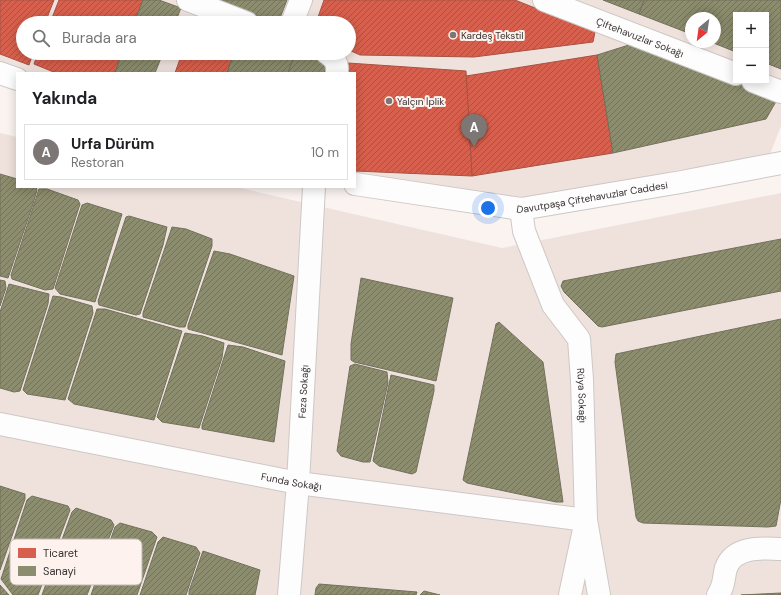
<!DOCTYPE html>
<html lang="tr">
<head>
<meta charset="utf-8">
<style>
  body { margin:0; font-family:"DM Sans",sans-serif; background:#f6f6f6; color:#202124 }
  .controls { position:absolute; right:12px; top:12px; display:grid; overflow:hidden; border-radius:0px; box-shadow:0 2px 10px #0003 }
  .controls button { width:36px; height:36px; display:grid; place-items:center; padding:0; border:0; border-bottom:1px solid #e0e0e0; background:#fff; color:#202124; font:20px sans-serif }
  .compass { position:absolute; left:685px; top:12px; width:36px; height:36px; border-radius:50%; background:#fff; box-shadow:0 2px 10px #0003; rotate:209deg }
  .you { position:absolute; left:488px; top:208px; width:14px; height:14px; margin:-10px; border:3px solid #fff; border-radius:50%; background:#1a73e8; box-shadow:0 0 0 6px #1a73e833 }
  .badge { display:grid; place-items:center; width:26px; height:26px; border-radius:50%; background:#7c7674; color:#fff; font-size:13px; font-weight:700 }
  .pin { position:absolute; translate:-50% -33px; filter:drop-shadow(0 1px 2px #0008) }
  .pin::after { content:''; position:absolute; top:21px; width:14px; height:12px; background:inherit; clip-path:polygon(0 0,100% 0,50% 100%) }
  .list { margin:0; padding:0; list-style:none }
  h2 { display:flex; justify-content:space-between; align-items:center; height:52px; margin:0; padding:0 16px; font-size:17px }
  h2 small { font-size:13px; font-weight:400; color:#757577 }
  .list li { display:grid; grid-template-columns:26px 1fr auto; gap:12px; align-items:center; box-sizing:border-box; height:56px; margin:0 8px 8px; padding:0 8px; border:1px solid #e0e0e0; border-radius:0px }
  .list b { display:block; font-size:15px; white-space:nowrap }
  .list p { margin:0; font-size:13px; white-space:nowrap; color:#757577 }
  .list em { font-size:13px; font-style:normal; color:#757577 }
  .icon { flex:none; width:22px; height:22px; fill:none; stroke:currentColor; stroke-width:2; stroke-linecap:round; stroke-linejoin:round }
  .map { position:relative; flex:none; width:781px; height:595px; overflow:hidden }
  .search { position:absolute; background:#fff; box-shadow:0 2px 10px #0003; left:16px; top:16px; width:340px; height:44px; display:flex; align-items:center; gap:10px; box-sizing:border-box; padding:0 14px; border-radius:22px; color:#757577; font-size:15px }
  .panel { position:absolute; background:#fff; box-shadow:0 2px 10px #0003; left:16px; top:72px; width:340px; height:116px; border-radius:0px }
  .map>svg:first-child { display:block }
  .built { fill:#efe2dd; fill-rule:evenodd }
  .shops { fill:url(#shops-hatch); stroke:#a75245 }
  .industry { fill:url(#industry-hatch); stroke:#73715c }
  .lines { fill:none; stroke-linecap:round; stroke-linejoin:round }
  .minor-casing { stroke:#ccc8c6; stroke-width:24 }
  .tertiary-casing { stroke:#ccc8c6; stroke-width:24 }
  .minor { stroke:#fefdfd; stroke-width:22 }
  .tertiary { stroke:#fefdfd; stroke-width:22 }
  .poi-dot { fill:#7c7674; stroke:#fdf2ed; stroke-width:1.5 }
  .labels { text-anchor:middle; stroke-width:4; stroke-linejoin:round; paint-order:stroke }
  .poi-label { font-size:10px; fill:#383332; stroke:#fdf2ed; text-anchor:start }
  .street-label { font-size:10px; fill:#383332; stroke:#fdf2ed }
  .key { fill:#fdf2ed; stroke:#c2b9b5; stroke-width:1 }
  .key-label { font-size:11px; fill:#383332 }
</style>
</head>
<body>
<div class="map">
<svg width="781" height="595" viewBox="0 0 781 595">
  <defs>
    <pattern id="shops-hatch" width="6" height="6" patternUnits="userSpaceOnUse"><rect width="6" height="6" fill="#d6604d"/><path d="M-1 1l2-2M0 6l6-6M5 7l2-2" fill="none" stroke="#af5041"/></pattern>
    <pattern id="industry-hatch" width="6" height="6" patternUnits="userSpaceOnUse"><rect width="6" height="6" fill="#8c8c6e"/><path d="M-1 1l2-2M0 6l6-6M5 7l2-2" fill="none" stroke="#73735b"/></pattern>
  </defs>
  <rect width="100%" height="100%" fill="#faf3f0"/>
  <g class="built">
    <path d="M0,0H781V126L769,157L678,170L519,204L355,178V73H17L0,67ZM736,15H766V81H736ZM691,18H715V42H691ZM23,23H349V53H23Z"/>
    <path d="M0,133L17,137V187H236L502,248L781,193V595H0Z"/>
  </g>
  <g class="shops">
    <path d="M0,0H54L45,23H23V53H33L29,65L0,54Z"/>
    <path d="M59,0H143L134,23H50Z"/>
    <path d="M324,0H515L595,32L593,42L474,57L360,55L349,50V23H316Z"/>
    <path d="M198,12L227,23H194Z"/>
    <path d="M38,53H122L115,73H56L34,64Z"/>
    <path d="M182,53H234L227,73H175Z"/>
    <path d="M597,55L613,153L472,176L466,76Z"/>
    <path d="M348,63L466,71L472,176L355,171V73H346Z"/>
  </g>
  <g class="industry">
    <path d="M143,0H159L181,8L175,23H134Z"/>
    <path d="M219,0H287L278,23H275Z"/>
    <path d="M603,0H644L639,14Z"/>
    <path d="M644,0H781V69L766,63V15H736V52L711,42H715V18H691V34L639,14Z"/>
    <path d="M632,44L778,98L766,119L613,153L597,55Z"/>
    <path d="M122,53H163L155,73H115Z"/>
    <path d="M234,53H295L288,73H227Z"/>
    <path d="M295,53H306L329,63L327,73H288Z"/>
    <path d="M0,174L17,179V187H36L37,190L33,204L8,278L0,276Z"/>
    <path d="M39,189H47L78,200L80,204L53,289L45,290L12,279L11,275Z"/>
    <path d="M87,203L122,214L95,302L60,294L55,288L82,205Z"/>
    <path d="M129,216L167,227L163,245L140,314L136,315L99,305L98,301L126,217Z"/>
    <path d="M172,227L186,229L212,239V246L185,327H179L143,317V313Z"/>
    <path d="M781,239V291L602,327L598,326L564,292L561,286L563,281Z"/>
    <path d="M214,251L230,254L294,276L282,355L188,329V325Z"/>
    <path d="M361,278L453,298L436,381L354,362L351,360V344Z"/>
    <path d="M0,280L5,281L6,288L0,306Z"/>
    <path d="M9,284L49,294L48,304L20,391L14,392L0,388V312Z"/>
    <path d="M53,296L61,297L92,306L93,313L65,400L27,394L23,390Z"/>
    <path d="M97,309H105L182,331L154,420L74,404L68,399Z"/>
    <path d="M781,319V499L776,526L768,527L643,523L638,521L636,517L615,362L616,354Z"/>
    <path d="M499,322L543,362L563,502H556L467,483L463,480L496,324Z"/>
    <path d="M185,333L203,336L224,343L222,358L199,428L162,422L157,417Z"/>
    <path d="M228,345L243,347L285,361L274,442L202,429V425Z"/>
    <path d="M355,364L387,372L388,383L370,462H363L341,456L337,451L350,366Z"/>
    <path d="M391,375L434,385V391L416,472L412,474L379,466L373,461Z"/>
    <path d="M0,486L25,494V499L0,570Z"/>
    <path d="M32,496L68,506L70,510L38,595H13L1,579L27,500Z"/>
    <path d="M76,508L111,520L114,525L87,595H42L72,512Z"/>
    <path d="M120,523L152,532L157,537L137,595H91L115,527Z"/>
    <path d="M163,537L196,547L200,553L186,595H140L158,542Z"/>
    <path d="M203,551L260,570L255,595H189V591Z"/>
    <path d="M319,584L417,592L416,595H315L316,588Z"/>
    <path d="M0,585L9,595H0Z"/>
    <path d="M424,591L440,595H420Z"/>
    <path d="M781,593V595H741Z"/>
  </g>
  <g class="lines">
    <defs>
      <g id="minor">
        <path d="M188,0L247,23"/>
        <path id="s1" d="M544,0L736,74"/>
        <path d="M292,23L301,0"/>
        <path d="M327,53C335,58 338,63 337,73"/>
        <path d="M753,81L781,92"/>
        <path id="s2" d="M521,209L524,231L553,305L579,339L582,380L586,520L599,595"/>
        <path id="s3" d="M0,424L298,483L586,520L570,595"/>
        <path id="s4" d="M289,595L298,483L314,187"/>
        <path d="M718,595C725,585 723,579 726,568C734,546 762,548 781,549"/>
      </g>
      <g id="tertiary">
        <path d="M0,73L17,79"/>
        <path id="s5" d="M355,184L521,209L681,182L781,163"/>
      </g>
    </defs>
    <use href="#minor" class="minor-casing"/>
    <use href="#tertiary" class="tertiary-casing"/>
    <use href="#minor" class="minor"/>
    <use href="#tertiary" class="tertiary"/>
  </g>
  <g class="poi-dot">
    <circle cx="453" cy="35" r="4"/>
    <circle cx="389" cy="101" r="4"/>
  </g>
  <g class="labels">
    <g class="poi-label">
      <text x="461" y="39">Kardeş Tekstil</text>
      <text x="397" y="105">Yalçın İplik</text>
    </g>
    <g class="street-label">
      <text dy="4" stroke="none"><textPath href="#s1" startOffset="103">Çiftehavuzlar Sokağı</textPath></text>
      <text dy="4" stroke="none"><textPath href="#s5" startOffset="240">Davutpaşa Çiftehavuzlar Caddesi</textPath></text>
      <text dy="4" stroke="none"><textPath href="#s4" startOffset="204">Feza Sokağı</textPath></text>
      <text dy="4" stroke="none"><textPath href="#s2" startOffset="201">Rüya Sokağı</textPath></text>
      <text dy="4" stroke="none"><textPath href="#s3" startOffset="297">Funda Sokağı</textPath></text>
    </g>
  </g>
  <rect x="10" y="539" width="132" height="46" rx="6" class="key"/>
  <rect x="18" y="548" width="18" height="10" fill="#d6604d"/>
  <rect x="18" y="566" width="18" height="10" fill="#8c8c6e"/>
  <g class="key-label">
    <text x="43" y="557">Ticaret</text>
    <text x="43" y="575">Sanayi</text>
  </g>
</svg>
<div class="controls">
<button>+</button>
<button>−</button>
</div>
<svg class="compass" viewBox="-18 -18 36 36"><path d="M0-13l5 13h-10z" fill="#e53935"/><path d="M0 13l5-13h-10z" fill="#757577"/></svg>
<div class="you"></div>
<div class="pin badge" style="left:474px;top:147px">A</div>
<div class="search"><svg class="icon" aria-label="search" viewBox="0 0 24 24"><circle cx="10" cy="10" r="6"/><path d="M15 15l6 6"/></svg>Burada ara</div>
<section class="panel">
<h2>Yakında<small></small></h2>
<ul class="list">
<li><span class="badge">A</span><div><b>Urfa Dürüm</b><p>Restoran</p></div><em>10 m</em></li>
</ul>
</section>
</div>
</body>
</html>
